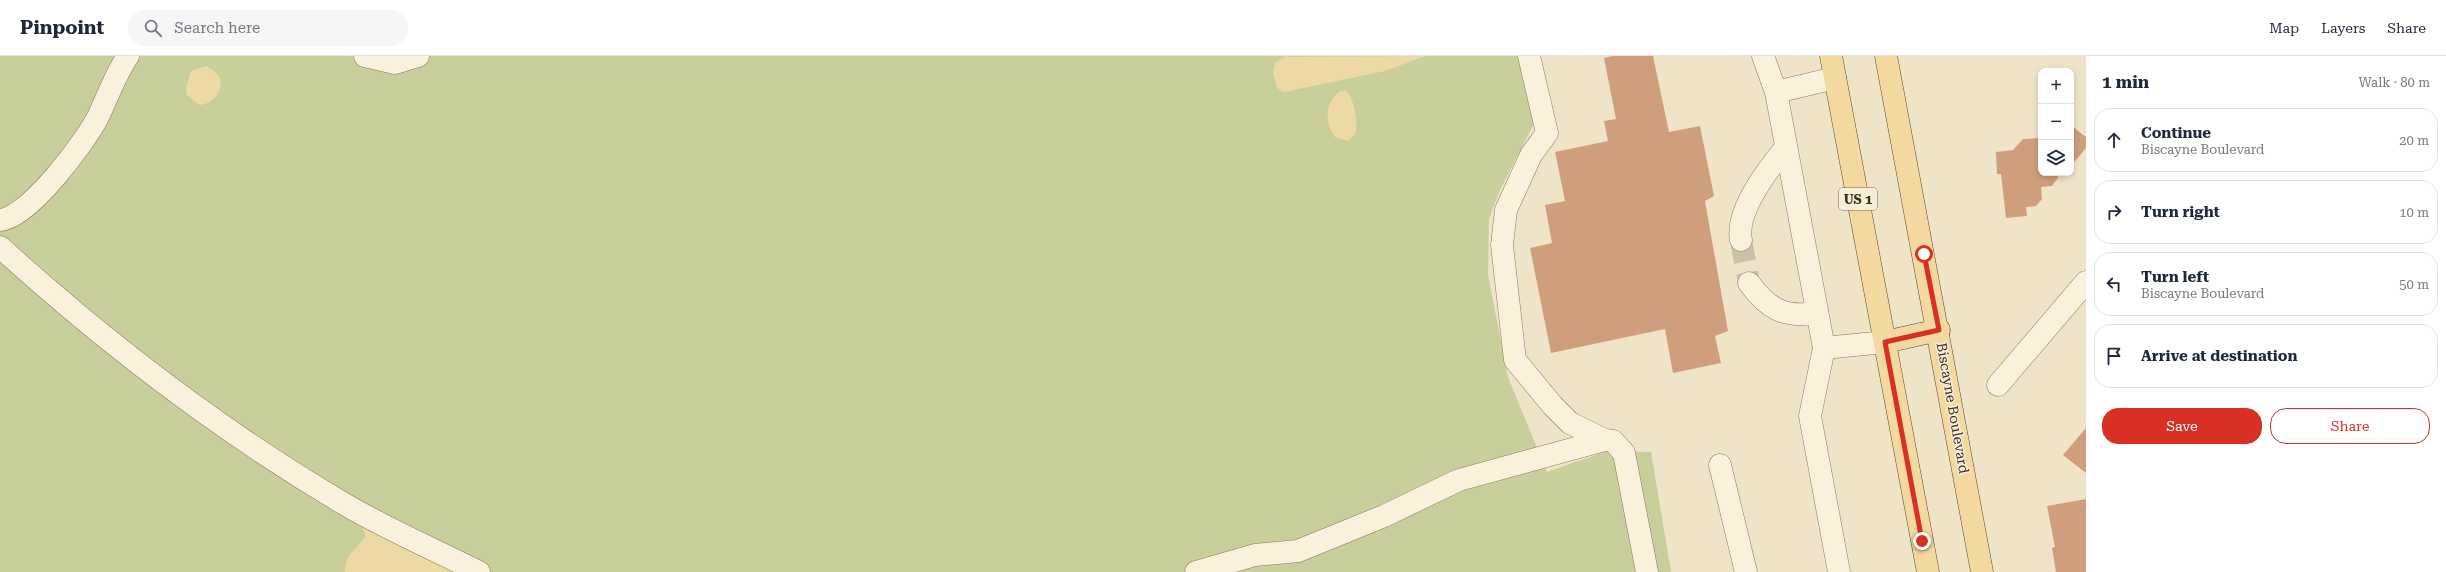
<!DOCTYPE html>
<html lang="en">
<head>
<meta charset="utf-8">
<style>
  body { margin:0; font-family:"Roboto Serif",serif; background:#f6f6f7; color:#1f2937 }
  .controls { position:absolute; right:12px; top:12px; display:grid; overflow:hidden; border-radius:8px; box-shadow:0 2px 6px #0003 }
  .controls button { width:36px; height:36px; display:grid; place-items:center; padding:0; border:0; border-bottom:1px solid #e0e1e3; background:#fff; color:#1f2937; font:20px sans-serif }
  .stop { position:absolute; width:12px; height:12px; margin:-9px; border:3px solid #d93025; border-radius:50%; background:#fff }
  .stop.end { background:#d93025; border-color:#fff; box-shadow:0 1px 4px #0008 }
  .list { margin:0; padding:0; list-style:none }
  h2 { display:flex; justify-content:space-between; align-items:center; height:52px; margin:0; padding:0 16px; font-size:17px }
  h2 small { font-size:13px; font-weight:400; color:#747a83 }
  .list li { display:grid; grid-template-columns:26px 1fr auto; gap:12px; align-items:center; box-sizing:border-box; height:64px; margin:0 8px 8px; padding:0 8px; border:1px solid #e0e1e3; border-radius:16px }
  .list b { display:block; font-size:15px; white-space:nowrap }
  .list p { margin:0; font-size:13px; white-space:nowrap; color:#747a83 }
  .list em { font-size:13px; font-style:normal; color:#747a83 }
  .actions { display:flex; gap:8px; padding:12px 16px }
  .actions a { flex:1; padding:9px 0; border:1px solid #d93025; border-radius:16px; text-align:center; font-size:14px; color:#d93025 }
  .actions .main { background:#d93025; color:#fff }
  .icon { flex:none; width:22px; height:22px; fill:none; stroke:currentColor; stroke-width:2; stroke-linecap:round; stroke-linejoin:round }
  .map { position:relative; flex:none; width:2086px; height:516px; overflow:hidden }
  header { display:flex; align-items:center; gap:24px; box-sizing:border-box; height:56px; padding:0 20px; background:#fff; border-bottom:1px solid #e0e1e3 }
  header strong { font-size:19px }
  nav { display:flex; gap:22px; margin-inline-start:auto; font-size:14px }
  .search { width:280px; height:36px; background:#f6f6f7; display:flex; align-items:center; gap:10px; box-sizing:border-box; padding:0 14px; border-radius:22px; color:#747a83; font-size:15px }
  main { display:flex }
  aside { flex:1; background:#fff }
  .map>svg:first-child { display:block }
  .green { fill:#c9cf9b }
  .sand { fill:#ecd9a5 }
  .building { fill:#cf9f7d }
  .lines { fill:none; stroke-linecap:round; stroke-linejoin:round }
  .minor-tunnel { stroke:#ccc0a6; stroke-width:22; stroke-dasharray:22 11; stroke-linecap:butt }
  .minor-casing { stroke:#8d765c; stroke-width:23 }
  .major-casing { stroke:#5b4430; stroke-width:23 }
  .minor { stroke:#faf1dc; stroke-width:22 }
  .major { stroke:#f3d9a0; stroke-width:22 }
  .route { stroke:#d93025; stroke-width:5 }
  .labels { text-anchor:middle; stroke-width:3; stroke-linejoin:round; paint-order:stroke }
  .shield { fill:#f7eed8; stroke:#756857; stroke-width:1 }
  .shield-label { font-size:13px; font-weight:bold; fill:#3d2e20 }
  .street-label { font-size:14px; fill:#3d2e20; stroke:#f7eed8 }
</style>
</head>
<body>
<header>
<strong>Pinpoint</strong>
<div class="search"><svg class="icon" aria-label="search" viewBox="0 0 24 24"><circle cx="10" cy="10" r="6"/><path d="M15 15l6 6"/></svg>Search here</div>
<nav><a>Map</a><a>Layers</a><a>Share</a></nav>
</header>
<main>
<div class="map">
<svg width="2086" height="516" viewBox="0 0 2086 516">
  <rect width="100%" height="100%" fill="#f0e4c8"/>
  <path class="green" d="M0,0H1530L1536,64L1500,134L1489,163L1488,219L1508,321L1547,416L1607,395L1651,396L1671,516H0Z"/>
  <g class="sand">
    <path d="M1286,0L1290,1L1425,0L1385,15L1284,36L1277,32L1273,15L1275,7Z"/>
    <path d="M206,10C210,12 219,18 220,22C224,35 212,49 199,49L187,39L186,32L191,15Z"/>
    <path d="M1340,35H1346C1354,41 1359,69 1355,78L1348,85L1335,81C1324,66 1325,46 1340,35Z"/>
    <path d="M353,460L470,516H345C344,500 357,492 366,480L362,471Z"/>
  </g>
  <g class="building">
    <path d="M1613,0H1653L1669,76L1700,70L1714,140L1705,145L1728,275L1715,280L1721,307L1673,317L1665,273L1551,297L1530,192L1552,187L1545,149L1565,145L1555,96L1608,85L1604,65L1616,63L1604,2Z"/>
    <path d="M2072,70L2086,81V92L2071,110Z"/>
    <path d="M2041,82V117H2058V122L2052,130L2041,131L2042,143L2036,150L2026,151L2027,160L2006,162L2001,118H1997L1996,96L2013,94L2023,83Z"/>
    <path d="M2086,372V417L2063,399Z"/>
    <path d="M2086,443V516H2056L2052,492L2055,491L2047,450Z"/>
  </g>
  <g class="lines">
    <path class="minor-tunnel" d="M1741,184L1749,227"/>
    <defs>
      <g id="minor">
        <path d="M365,0L395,7L418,0"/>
        <path d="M1529,0L1547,77L1531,99L1506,154L1502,189L1515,304L1553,350L1570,367L1605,384L1613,385L1624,397L1647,516"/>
        <path d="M1763,0L1776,36L1824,292L1810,360L1839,516"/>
        <path d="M1776,36L1835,22"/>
        <path d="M0,164C29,162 85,86 98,61C108,40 115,19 128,0"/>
        <path d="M1741,184C1735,155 1769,112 1786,91"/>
        <path d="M0,191C107,288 222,376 346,449C389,474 435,494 479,516"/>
        <path d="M1749,227C1768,253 1784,262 1817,257"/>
        <path d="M1824,292L1885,286"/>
        <path d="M1998,329L2086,226"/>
        <path d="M1720,409L1746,516"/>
        <path d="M1196,516L1255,499L1298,495L1384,460L1459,424L1605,384"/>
      </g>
      <g id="major">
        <path d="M1831,0L1928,516"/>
        <path d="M1886,0L1982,516"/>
        <path d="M1885,286L1939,274"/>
      </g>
    </defs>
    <use href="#minor" class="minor-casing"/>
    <use href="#major" class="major-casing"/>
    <use href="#minor" class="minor"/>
    <use href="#major" class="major"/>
  </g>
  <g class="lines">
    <path class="route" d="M1922,485L1885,286L1939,274L1924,198"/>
  </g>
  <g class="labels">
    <rect class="shield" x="1839" y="132" width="38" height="22" rx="3"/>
    <g class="shield-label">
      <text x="1858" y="148">US 1</text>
    </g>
    <g class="street-label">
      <text transform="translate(1953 352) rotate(80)" y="5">Biscayne Boulevard</text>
    </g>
  </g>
</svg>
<div class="controls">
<button>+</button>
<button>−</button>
<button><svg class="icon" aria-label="layers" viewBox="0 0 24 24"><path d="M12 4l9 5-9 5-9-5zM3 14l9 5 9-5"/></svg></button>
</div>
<div class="stop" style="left:1924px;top:198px"></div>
<div class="stop end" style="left:1922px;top:485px"></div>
</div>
<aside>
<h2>1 min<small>Walk · 80 m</small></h2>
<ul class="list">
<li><svg class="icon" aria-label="ahead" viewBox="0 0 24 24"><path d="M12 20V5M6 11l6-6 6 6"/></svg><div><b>Continue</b><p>Biscayne Boulevard</p></div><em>20 m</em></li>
<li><svg class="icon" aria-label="right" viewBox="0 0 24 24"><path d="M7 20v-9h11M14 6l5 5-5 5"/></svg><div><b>Turn right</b></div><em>10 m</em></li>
<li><svg class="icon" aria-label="left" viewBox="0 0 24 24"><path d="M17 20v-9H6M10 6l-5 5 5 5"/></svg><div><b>Turn left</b><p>Biscayne Boulevard</p></div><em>50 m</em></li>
<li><svg class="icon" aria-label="arrive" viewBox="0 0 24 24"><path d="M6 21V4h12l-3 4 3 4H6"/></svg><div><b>Arrive at destination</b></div></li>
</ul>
<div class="actions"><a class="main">Save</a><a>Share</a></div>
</aside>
</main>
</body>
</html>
